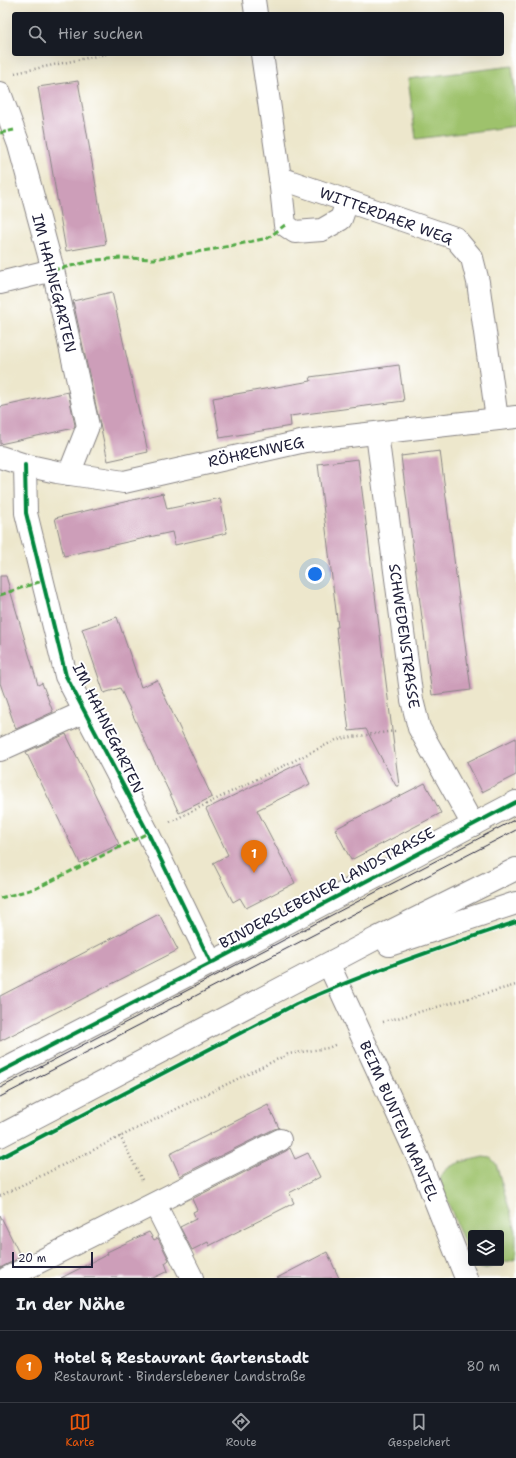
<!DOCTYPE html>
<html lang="de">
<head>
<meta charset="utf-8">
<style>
  body { margin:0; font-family:"Shantell Sans",sans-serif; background:#20242c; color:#f1f3f6 }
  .controls { position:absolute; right:12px; bottom:12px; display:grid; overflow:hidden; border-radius:4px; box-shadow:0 4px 16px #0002 }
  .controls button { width:36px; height:36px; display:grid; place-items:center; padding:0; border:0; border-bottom:1px solid #363941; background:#171b24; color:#f1f3f6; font:20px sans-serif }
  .scale { position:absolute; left:12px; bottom:10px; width:81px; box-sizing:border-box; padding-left:4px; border:2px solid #22223b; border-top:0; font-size:11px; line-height:14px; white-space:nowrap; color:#22223b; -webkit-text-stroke:3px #fff; paint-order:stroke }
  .you { position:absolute; left:315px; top:574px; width:14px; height:14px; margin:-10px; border:3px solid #fff; border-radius:50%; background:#1a73e8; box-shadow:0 0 0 6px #1a73e833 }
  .badge { display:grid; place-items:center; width:26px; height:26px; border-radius:50%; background:#ea580c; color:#fff; font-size:13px; font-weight:700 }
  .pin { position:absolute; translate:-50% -33px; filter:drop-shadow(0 1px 2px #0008) }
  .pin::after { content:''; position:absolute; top:21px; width:14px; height:12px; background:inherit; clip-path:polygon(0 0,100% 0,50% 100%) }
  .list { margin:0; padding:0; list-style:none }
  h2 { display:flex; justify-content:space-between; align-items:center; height:52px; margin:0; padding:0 16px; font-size:17px }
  h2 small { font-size:13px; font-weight:400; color:#9ea1a6 }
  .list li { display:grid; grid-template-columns:26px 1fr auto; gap:12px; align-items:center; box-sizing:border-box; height:72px; padding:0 16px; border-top:1px solid #363941 }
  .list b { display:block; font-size:15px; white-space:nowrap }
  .list p { margin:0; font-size:13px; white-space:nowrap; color:#9ea1a6 }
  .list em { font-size:13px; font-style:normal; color:#9ea1a6 }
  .icon { flex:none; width:22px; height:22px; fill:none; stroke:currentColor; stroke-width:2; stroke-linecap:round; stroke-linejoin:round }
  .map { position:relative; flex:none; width:516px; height:1278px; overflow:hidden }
  .search { position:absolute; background:#171b24; box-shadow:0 4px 16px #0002; left:12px; right:12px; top:12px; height:44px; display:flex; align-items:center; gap:10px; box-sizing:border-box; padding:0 14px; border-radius:4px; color:#9ea1a6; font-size:15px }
  .sheet { height:124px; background:#171b24 }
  nav { display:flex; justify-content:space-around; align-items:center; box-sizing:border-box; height:56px; border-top:1px solid #363941; background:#171b24; font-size:11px; color:#9ea1a6 }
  nav a { display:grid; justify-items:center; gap:2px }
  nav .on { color:#ea580c }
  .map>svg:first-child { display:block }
  .green { fill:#9ec26c; stroke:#607254 }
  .building { fill:#cd9eb9 }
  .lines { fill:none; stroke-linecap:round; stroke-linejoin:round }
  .minor-casing { stroke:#888484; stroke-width:24 }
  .major-casing { stroke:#888484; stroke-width:24 }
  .path { stroke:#888484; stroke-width:2.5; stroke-dasharray:1 3; stroke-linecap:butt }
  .minor { stroke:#fff; stroke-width:22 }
  .major { stroke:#fff; stroke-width:22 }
  .tram { stroke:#22223b; stroke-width:1 }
  .quiet { stroke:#53aa46; stroke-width:3; stroke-dasharray:6 3; stroke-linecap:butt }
  .cycleway-casing { stroke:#fff; stroke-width:6 }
  .cycleway { stroke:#00873e; stroke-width:4 }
  .labels { text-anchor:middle; stroke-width:4; stroke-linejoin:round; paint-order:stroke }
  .street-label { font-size:15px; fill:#22223b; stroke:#fff }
</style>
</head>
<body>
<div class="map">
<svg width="516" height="1278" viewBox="0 0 516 1278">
  <rect width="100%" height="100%" fill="#fff"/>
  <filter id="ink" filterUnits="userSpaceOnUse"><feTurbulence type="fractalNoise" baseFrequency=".025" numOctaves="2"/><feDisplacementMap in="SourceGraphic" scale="8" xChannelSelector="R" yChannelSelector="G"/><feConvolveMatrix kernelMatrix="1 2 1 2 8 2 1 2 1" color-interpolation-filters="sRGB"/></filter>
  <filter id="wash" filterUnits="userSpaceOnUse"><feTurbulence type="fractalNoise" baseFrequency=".012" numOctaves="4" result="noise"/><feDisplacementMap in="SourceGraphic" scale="16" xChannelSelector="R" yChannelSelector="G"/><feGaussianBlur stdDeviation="0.9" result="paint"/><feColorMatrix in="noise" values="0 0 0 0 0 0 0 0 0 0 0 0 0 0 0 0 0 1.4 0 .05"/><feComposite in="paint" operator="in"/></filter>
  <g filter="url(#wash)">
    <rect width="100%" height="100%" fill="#ede7cc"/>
    <g class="green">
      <path d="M512,66L516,100V126L416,139L408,79Z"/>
      <path d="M483,1157L491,1158L496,1164L516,1231V1259L484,1269L475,1266L473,1263H501V1233H471V1260L440,1182C441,1163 468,1161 483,1157Z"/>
    </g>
    <g id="blocks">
      <g class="building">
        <path d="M78,81L106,244L66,251L38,87Z"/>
        <path d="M112,292L148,452L108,461L73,301Z"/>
        <path d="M399,365L404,401L290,416L291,426L220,438L213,398L311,381L310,377Z"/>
        <path d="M68,392L75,425L74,428L0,444V407Z"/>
        <path d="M440,451L471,690L432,695L401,456Z"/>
        <path d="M358,459L399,786H396L366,729L349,731L336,627H338L318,464Z"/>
        <path d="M163,493L167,509L220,498L227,533L175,545L172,532L64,556L55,518Z"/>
        <path d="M0,576H6L38,685L42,683L53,712L16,729L0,683Z"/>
        <path d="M117,617L141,687L157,680L212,797L179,813L120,688L104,693L82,629Z"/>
        <path d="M66,734L119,844L80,863L26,752Z"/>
        <path d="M516,738V775L482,792L467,762Z"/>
        <path d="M300,763L310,784L257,810L295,883L246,908L240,898L233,902L213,863L228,855L206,809Z"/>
        <path d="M425,783L441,813L351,860L335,829Z"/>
        <path d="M159,914L178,950L0,1041V996Z"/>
        <path d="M268,1105L279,1128L274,1129L180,1176L170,1154Z"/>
        <path d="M290,1148L295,1159L308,1153L320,1177L289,1193L294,1203L209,1246L208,1242L192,1250L180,1227L196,1219L193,1212L197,1210L192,1199L286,1151Z"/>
        <path d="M0,1215L21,1257L0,1268Z"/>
        <path d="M149,1232L154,1240L158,1238L169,1260L165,1263L168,1271L153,1278H61L108,1254L107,1252Z"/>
        <path d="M327,1252L339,1278H277Z"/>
      </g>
    </g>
  </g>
  <g filter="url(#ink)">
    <use href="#blocks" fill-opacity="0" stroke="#888484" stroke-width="1"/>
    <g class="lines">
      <defs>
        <g id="minor">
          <path d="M254,0L256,14"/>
          <path d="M262,54L280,178L455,238L472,258L478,282L497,419"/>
          <path d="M0,93L19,145L53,270L88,426L69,474"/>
          <path d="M280,178L285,225L295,232L322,230L341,219L347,202"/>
          <path d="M0,283L53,270"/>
          <path d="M377,434L412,700L419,728L473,825"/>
          <path d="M0,457L25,465L57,472L124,482L305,441L516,417"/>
          <path d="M25,465L26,513L66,676L148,833L211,963"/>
          <path d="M0,750L84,712"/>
          <path d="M329,965L419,1160L466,1278"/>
          <path d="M0,1072L211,963L516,802"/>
          <path d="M155,1204L192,1278"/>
          <path d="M7,1278L280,1140"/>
        </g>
        <g id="major">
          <path d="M389,945L516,903"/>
          <path d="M0,1136L377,938L516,869"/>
        </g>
      </defs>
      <use href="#minor" class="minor-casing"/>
      <use href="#major" class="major-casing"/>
      <g class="path">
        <path d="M15,73L106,54"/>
        <path d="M170,822L338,739L395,731"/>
        <path d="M383,1022L516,985"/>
        <path d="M120,1136L143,1182"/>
        <path d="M0,1196L288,1054L328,1048L337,1044"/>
      </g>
      <use href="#minor" class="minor"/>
      <use href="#major" class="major"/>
      <g class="tram">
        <path d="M0,1088L516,819"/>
        <path d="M0,1097L516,830"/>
      </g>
      <g class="quiet">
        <path d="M0,133L14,130"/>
        <path d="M53,270L97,260L122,258L154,259L215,249L268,238L285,225"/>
        <path d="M0,595L42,581"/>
        <path d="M0,898L37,888L148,833"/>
      </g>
      <defs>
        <g id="cycleway">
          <path d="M25,465L26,513L66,676L148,833L211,963"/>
          <path d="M0,1072L211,963L516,802"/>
          <path d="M0,1158L296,1004C368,972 442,947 516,922"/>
        </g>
      </defs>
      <use href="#cycleway" class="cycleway-casing"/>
      <use href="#cycleway" class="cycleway"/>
    </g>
  </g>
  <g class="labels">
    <g class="street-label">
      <text transform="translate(386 216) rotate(20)" y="5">WITTERDAER WEG</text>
      <text transform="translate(54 283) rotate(76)" y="5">IM HAHNEGARTEN</text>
      <text transform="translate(256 452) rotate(-12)" y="5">RÖHRENWEG</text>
      <text transform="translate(404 636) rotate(82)" y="5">SCHWEDENSTRASSE</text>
      <text transform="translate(108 728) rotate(64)" y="5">IM HAHNEGARTEN</text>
      <text transform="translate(327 888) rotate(-28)" y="5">BINDERSLEBENER LANDSTRASSE</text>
      <text transform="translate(399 1121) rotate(66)" y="5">BEIM BUNTEN MANTEL</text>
    </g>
  </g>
</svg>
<div class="controls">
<button><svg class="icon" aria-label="layers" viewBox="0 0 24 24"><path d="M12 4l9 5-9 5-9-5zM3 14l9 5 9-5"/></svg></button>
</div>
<div class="scale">20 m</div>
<div class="you"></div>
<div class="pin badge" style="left:254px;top:873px;background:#e8710a">1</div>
<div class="search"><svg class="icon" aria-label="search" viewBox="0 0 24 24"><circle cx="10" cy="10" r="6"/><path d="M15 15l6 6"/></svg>Hier suchen</div>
</div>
<section class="sheet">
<h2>In der Nähe<small></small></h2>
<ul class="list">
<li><span class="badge" style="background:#e8710a">1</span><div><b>Hotel &amp; Restaurant Gartenstadt</b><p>Restaurant · Binderslebener Landstraße</p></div><em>80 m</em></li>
</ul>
</section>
<nav>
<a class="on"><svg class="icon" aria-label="map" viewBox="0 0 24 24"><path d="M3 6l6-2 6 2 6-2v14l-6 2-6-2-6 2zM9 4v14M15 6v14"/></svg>Karte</a>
<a><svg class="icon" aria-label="directions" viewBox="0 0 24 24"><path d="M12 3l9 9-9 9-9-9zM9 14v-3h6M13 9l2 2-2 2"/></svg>Route</a>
<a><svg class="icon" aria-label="saved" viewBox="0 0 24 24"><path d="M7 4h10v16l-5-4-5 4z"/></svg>Gespeichert</a>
</nav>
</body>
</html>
